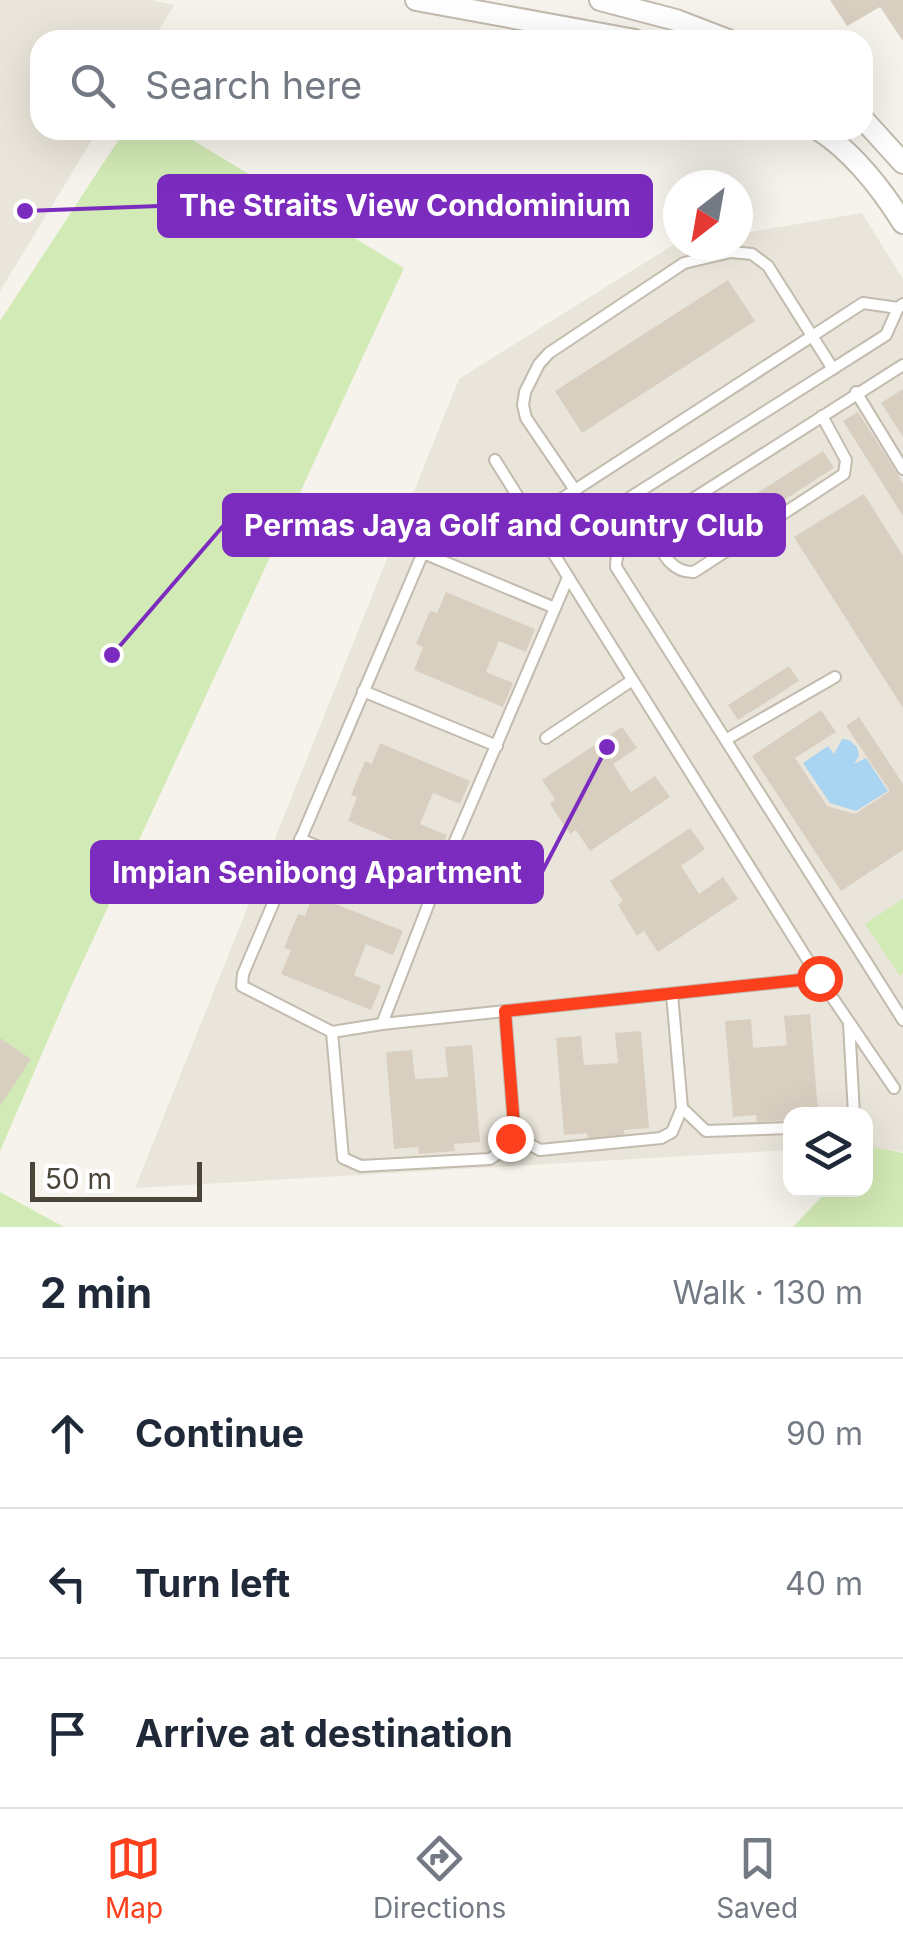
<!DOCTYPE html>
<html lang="en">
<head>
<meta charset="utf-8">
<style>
  body { margin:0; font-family:Inter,sans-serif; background:#f6f6f7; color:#1f2937 }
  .controls { position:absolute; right:30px; bottom:30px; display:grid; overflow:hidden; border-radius:20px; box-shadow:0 10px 40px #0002 }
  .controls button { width:90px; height:90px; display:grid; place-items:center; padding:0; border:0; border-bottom:2px solid #e0e1e3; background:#fff; color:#1f2937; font:50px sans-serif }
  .compass { position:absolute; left:663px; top:170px; width:90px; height:90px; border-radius:50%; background:#fff; box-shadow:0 10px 40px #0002; rotate:211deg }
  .scale { position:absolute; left:30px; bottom:25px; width:172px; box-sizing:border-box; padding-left:10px; border:5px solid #4b4439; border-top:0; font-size:28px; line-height:35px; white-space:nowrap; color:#4b4439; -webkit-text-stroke:8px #fff; paint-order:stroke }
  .stop { position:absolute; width:30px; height:30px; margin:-22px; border:8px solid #fc3f1d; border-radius:50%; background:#fff }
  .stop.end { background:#fc3f1d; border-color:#fff; box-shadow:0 2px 10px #0008 }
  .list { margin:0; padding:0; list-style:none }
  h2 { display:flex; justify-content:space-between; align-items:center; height:130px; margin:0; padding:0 40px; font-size:42px }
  h2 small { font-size:32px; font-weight:400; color:#747a83 }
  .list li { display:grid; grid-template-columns:65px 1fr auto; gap:30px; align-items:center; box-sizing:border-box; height:150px; padding:0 40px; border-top:2px solid #e0e1e3 }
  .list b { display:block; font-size:38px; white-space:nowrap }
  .list em { font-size:32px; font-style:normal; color:#747a83 }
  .icon { flex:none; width:55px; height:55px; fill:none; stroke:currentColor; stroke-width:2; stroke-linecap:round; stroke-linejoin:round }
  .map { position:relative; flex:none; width:903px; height:1227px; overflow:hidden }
  .search { position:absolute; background:#fff; box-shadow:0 10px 40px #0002; left:30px; right:30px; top:30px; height:110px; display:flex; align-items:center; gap:25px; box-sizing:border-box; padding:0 35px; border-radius:30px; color:#747a83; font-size:38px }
  .sheet { height:580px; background:#fff }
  nav { display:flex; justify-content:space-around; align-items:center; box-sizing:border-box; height:140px; border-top:2px solid #e0e1e3; background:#fff; font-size:28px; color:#747a83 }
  nav a { display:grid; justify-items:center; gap:5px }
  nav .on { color:#fc3f1d }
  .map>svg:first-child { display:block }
  .residential { fill:#eae5da }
  .green { fill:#d2eab5 }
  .water { fill:#a9d4f2 }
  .building { fill:#d8cfc1 }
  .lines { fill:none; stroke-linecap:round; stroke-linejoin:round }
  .service-casing { stroke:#c2bbae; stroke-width:14 }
  .minor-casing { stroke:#c2bbae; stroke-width:24 }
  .service { stroke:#fff; stroke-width:10 }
  .minor { stroke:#fff; stroke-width:20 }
  .route { stroke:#fc3f1d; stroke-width:12 }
  .leader { fill:none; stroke:#7b2cbf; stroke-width:4 }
  .callout-dot { fill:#7b2cbf; stroke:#fff; stroke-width:4 }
  .callout { fill:#7b2cbf; stroke:#7b2cbf; stroke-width:4 }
  .callout-label { font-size:30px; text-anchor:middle; font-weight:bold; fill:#fff }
</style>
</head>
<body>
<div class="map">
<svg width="903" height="1227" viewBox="0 0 903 1227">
  <rect width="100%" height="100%" fill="#f6f3ec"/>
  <g class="residential">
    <path d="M0,0H151L174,5L153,40H40V130H98L0,291Z"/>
    <path d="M862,213L903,279V1152L866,1146V1114H790V1150L135,1188L459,379L673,245H738V234Z"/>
  </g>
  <g class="green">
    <path d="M125,130H176L404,268L70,989L0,1151V321Z"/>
    <path d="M903,899V973L900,976L865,924Z"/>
    <path d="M869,1146L903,1153V1227H793L828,1190H866V1150Z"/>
    <path d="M0,1192L64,1227H0Z"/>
  </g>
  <path class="water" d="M842,739L849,740L857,747L859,756L854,764L866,758L888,791L856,811L830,803L803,763L828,746L834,754Z"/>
  <g class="building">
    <path d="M830,0H903V41L880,7L847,26Z"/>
    <path d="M728,280L755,321L582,433L555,391Z"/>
    <path d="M903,389V437L881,403Z"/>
    <path d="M858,412L903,483V516L843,421Z"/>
    <path d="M823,451L834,468L695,557L684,540Z"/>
    <path d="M864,494L903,556V708L794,537Z"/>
    <path d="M446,592L535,629L526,652L499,641L486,672L513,683L503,707L414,670L423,647L416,644L430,611L437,613Z"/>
    <path d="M789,666L799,681L738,720L728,705Z"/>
    <path d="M821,710L836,732L795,758L827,806L855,814L890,791L846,726L859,717L903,784V850L841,891L752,756Z"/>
    <path d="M622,727L637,748L613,764L631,792L655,776L670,797L590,851L576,830L570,834L550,804L555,799L542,780Z"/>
    <path d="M380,743L470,781L460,804L433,793L420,824L447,835L437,859L348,821L357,797L351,795L365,761L372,764Z"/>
    <path d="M690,828L705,849L681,866L699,894L723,877L738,899L658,952L644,931L637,936L618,905L623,901L610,881Z"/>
    <path d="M313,895L403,931L393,955L366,944L354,975L381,986L371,1010L281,974L291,950L284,948L298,914L305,916Z"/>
    <path d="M810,1014L818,1110L793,1112L790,1120L757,1122L756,1115L733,1117L725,1021L751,1019L753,1048L787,1045L784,1016Z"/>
    <path d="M641,1031L649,1128L624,1130L625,1137L588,1140L587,1133L564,1135L556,1038L581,1036L584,1065L618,1063L615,1033Z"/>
    <path d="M0,1038L31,1059L0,1106Z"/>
    <path d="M472,1045L480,1142L454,1144L455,1151L419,1154L418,1147L394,1149L386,1052L412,1050L415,1079L448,1077L445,1047Z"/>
  </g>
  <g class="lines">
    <defs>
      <g id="service">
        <path d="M903,365L649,527C633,539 615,545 616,567L903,1020"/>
        <path d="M856,392L903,469"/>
        <path d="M495,460L819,978L894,1088"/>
        <path d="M575,490L526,418L523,405L525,392L539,364L549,353L684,263L731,252L752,254L768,266L833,369"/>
        <path d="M532,518L863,303L898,308"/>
        <path d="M649,527C660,547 668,573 694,572L844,474L846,460L822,416"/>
        <path d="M552,547L886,335L898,308L903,304"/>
        <path d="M555,608L428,555H422L243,974L242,986L332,1032L382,1024L819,978"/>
        <path d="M363,691L497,746"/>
        <path d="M546,738L631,681"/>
        <path d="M727,739L835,677"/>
        <path d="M300,839L432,895"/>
        <path d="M849,1023L854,1114"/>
        <path d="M382,1024L432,895L567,580"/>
        <path d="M332,1032L343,1158L361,1166L490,1159L502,1151L514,1126L505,1011"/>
        <path d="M682,1108L706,1131L790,1128"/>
        <path d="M514,1126L527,1143L540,1150L661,1138L672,1132L682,1108L672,994"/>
      </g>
      <g id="minor">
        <path d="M416,0L635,40"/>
        <path d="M600,0L676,20L728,40"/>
        <path d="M863,119L903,163"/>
        <path d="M819,130C854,153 881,188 903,223"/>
      </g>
    </defs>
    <use href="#service" class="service-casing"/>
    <use href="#minor" class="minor-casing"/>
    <use href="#service" class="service"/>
    <use href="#minor" class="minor"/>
  </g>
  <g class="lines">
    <path class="route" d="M510,1138L514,1126L505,1011L819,978"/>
  </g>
  <path class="leader" d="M25 211L159 206M112 655L224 525M607 747L542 872"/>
  <g class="callout-dot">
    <circle cx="25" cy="211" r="10"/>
    <circle cx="112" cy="655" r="10"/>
    <circle cx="607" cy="747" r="10"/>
  </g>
  <g class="callout">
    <rect x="159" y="176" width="492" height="60" rx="10"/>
    <rect x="224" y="495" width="560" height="60" rx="10"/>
    <rect x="92" y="842" width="450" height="60" rx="10"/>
  </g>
  <g class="callout-label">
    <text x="405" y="216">The Straits View Condominium</text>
    <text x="504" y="536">Permas Jaya Golf and Country Club</text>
    <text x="317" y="883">Impian Senibong Apartment</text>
  </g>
</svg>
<div class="controls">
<button><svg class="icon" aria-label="layers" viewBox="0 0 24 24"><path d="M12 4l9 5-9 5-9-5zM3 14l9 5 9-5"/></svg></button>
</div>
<svg class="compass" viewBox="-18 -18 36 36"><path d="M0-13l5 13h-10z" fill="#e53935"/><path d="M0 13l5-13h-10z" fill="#747a83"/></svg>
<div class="scale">50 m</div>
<div class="stop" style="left:819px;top:978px"></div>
<div class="stop end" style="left:510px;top:1138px"></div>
<div class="search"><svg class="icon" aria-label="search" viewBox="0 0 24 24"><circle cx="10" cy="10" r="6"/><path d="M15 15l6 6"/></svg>Search here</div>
</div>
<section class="sheet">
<h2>2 min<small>Walk · 130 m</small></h2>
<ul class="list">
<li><svg class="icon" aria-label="ahead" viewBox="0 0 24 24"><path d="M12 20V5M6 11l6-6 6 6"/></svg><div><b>Continue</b></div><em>90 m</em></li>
<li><svg class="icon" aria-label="left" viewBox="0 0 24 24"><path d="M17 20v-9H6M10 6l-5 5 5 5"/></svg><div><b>Turn left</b></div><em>40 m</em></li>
<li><svg class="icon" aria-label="arrive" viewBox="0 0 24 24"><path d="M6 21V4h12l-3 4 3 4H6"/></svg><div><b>Arrive at destination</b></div></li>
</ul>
</section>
<nav>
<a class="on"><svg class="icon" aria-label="map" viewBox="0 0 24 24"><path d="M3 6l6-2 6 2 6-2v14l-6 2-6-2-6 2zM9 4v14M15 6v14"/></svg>Map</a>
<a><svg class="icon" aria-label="directions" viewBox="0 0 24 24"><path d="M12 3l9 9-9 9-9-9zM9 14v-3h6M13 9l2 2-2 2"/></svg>Directions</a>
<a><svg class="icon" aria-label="saved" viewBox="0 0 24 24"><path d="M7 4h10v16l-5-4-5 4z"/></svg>Saved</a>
</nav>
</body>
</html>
